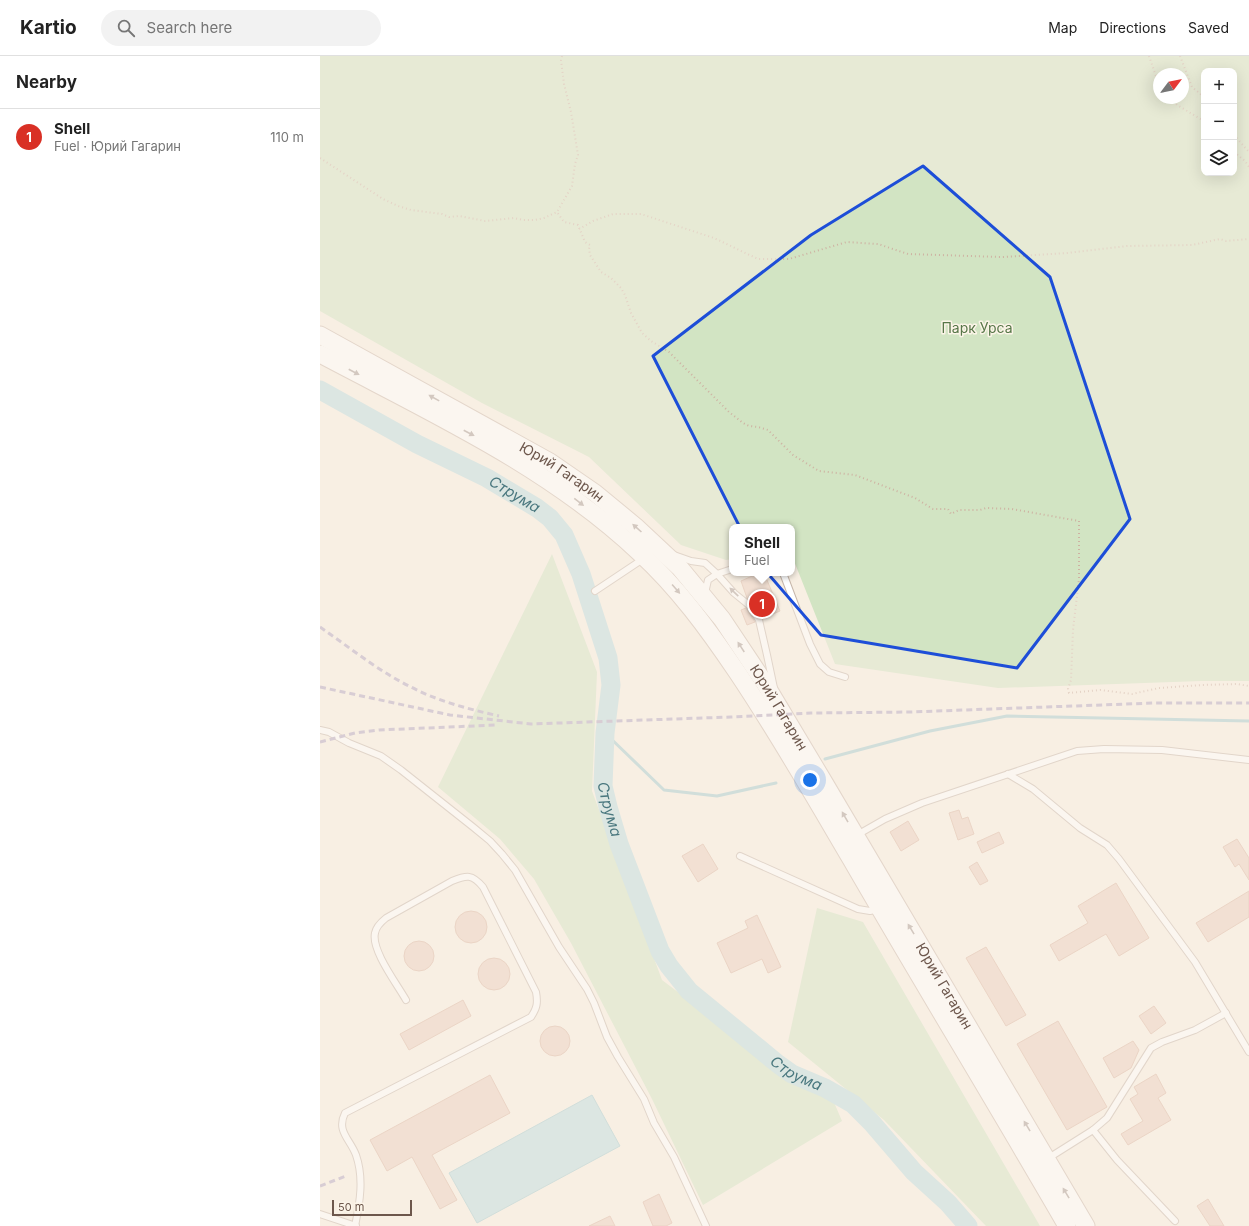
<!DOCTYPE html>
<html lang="en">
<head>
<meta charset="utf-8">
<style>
  body { margin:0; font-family:Inter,sans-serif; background:#f2f2f2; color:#222 }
  .controls { position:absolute; right:12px; top:12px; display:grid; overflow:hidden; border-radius:8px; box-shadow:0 4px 16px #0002 }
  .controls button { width:36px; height:36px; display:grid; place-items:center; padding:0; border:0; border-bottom:1px solid #e0e0e0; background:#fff; color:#222; font:20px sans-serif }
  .compass { position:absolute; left:833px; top:12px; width:36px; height:36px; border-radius:50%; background:#fff; box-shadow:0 4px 16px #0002; rotate:58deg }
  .scale { position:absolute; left:12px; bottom:10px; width:80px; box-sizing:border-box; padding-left:4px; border:2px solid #6d574c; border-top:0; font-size:11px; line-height:14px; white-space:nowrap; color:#6d574c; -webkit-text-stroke:3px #fcf4e8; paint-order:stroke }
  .you { position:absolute; left:490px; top:724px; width:14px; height:14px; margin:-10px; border:3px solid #fff; border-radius:50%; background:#1a73e8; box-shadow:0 0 0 6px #1a73e833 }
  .badge { display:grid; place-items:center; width:26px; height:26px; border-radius:50%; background:#d93025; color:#fff; font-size:13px; font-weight:700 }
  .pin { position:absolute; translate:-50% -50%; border:2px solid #fff; box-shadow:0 1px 4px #0006 }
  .popup { position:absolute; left:409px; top:468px; width:66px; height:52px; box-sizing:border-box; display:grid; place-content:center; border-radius:8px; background:#fff; filter:drop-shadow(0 1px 3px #0005); font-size:13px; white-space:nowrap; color:#767676 }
  .popup b { font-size:15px; color:#222 }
  .popup::after { content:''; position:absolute; left:50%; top:100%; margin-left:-8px; border:8px solid transparent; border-top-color:#fff }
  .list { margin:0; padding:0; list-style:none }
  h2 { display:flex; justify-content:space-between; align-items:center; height:52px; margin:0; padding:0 16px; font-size:17px }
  h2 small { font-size:13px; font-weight:400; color:#767676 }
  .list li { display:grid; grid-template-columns:26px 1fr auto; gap:12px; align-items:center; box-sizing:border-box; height:56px; padding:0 16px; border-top:1px solid #e0e0e0 }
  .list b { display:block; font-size:15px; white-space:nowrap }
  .list p { margin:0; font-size:13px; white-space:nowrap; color:#767676 }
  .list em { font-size:13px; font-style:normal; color:#767676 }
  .icon { flex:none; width:22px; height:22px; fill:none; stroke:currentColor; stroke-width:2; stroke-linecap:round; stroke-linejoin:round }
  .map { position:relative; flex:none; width:929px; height:1170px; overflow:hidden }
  header { display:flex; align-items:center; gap:24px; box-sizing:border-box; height:56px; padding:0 20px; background:#fff; border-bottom:1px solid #e0e0e0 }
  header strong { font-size:19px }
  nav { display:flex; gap:22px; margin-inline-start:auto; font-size:14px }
  .search { width:280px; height:36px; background:#f2f2f2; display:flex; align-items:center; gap:10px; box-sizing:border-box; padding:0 14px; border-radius:22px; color:#767676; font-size:15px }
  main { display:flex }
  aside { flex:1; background:#fff }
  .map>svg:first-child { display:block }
  .green { fill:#d2e4c3; fill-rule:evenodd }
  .water { fill:#badbdf; stroke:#a2cacf }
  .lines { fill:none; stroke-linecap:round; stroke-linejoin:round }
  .stream { stroke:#a2cacf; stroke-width:3 }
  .river { stroke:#badbdf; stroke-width:19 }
  .building { fill:#eacebe; stroke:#dbb5a1 }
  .lane-casing { stroke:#c7b7ab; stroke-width:8 }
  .secondary-casing { stroke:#ccb9ac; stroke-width:19 }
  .path { stroke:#ceb2a2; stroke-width:2; stroke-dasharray:1 3; stroke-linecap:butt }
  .lane { stroke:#fff; stroke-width:6 }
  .secondary { stroke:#fff; stroke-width:17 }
  .rail { stroke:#b2a4c0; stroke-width:3; stroke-dasharray:6 4; stroke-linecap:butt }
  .oneway { fill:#a79a94 }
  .marked { fill:none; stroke:#1d4ed8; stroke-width:3; stroke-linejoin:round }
  .labels { text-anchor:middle; stroke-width:3; stroke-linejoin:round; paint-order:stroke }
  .park-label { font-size:14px; fill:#587749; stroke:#fcf4e8 }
  .street-label { font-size:14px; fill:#6d574c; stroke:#fcf4e8 }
  .water-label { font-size:15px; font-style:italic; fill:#49777e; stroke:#fcf4e8 }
</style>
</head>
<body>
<header>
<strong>Kartio</strong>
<div class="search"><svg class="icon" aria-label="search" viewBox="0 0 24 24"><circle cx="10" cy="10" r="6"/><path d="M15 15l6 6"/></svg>Search here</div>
<nav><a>Map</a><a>Directions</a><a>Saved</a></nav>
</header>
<main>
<aside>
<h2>Nearby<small></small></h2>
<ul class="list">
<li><span class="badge">1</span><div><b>Shell</b><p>Fuel · Юрий Гагарин</p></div><em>110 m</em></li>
</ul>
</aside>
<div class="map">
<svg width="929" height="1170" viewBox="0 0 929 1170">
  <rect width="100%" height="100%" fill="#f8efe3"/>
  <g class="green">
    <path d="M0,0H929V625H881L678,632L515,608L474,505L472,503V471H412V503L406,504L361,489L269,401L162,347L0,255ZM884,15H914V117H884ZM839,18H863V42H839Z"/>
    <path d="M232,498L277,616L272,735L342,924L478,1027L513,1044L522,1065L383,1149L332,1043L251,887L214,823L180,783L118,731Z"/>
    <path d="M497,852L543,866L720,1170H666L564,1064L468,986Z"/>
  </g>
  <path class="water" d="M272,1039L300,1090L157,1167L129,1117Z"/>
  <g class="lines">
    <g class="stream">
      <path d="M285,677L344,734L397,740L456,727"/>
      <path d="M505,703L610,675L687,660L929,665"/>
    </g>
    <path class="river" id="s1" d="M0,334L97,388L167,422L217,452L230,462L244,479L261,518L288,602L291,629L285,677L283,730L288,751L299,788L340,895L349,910L369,935L458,1008L472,1018L505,1032L533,1048L552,1067L594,1116L628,1147L648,1170"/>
  </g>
  <g class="building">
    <path d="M439,517H444L460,555L443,562L434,548L427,542L421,525Z"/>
    <path d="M426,552L435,566L427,569L421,554Z"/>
    <path d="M639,754L642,763L648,761L654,778L638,784L629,757Z"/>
    <path d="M588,765L599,784L581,795L570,776Z"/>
    <path d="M679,776L684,787L662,797L657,786Z"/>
    <path d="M917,783L929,802V824L919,808L915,811L903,791Z"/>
    <path d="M383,788L398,813L378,826L362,800Z"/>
    <path d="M657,806L668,825L660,829L649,811Z"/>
    <path d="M796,827L829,882L799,900L786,878L739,905L730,889L768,867L758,850Z"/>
    <path d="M929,835V861L888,886L876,867Z"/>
    <circle cx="151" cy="871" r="16"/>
    <path d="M437,859L461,911L448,917L442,903L411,917L397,887L428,872L425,865Z"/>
    <circle cx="99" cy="900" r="15"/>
    <path d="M666,891L706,959L686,970L646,902Z"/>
    <circle cx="174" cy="918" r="16"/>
    <path d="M143,944L151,960L89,994L80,978Z"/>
    <path d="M834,950L846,967L831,978L819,960Z"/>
    <path d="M738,965L787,1051L747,1074L697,988Z"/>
    <circle cx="235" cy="985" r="15"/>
    <path d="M813,985L819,994L811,1012L794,1022L783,1002Z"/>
    <path d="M836,1018L846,1037L838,1042L851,1064L808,1089L801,1078L823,1065L810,1043L818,1038L814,1031Z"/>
    <path d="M170,1019L190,1057L112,1099L137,1144L120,1153L92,1101L67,1115L50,1084Z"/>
    <path d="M339,1138L352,1167L346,1170H333L323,1146Z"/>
    <path d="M888,1143L904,1170H890L877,1150Z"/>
    <path d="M290,1160L295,1170H269Z"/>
  </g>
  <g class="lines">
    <defs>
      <g id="lane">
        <path d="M354,499L371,505L385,507L397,518L414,537L430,550L439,564L447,599L454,632"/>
        <path d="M463,517L490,588L500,608L509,616L525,621"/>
        <path d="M275,535L323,503"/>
        <path d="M385,537L388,524L397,518L412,513"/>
        <path d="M0,674L9,676L29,687L61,700L81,714L153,771L170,785L182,798L195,814L239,891L267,933L274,947L287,981L298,1001L324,1043L334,1067L354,1101L386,1170"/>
        <path d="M688,718L713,733L760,772L787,789L799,803L875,906L929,996"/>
        <path d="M537,779L565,763L602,747L757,695L784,693L842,694L929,704"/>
        <path d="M420,800L538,853L550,855L558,853"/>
        <path d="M773,1074L797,1104L855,1165"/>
        <path d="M727,1103L773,1074L787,1062L831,992L842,986L875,974L906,957"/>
        <path d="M0,1158L36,1170"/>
        <path d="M35,1170C40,1146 44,1122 36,1099C30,1083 16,1075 25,1057L211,961C217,952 218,947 216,936L163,831C152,818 147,819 132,825L66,862C61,866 56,871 55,877C51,894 77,928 86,944"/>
      </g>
      <g id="secondary">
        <path id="s2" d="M0,279L230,406L275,437L315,470L360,512L402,563L444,626L505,728L766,1170"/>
        <path d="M0,298C111,357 228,410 320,497C358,532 388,573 417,616C458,677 494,740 531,803C602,926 676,1047 747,1170"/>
      </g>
    </defs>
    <use href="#lane" class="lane-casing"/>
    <use href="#secondary" class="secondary-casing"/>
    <g class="path">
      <path d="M242,0L241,4L244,28L251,56L258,99L255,108L252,130L237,156L244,166L258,169L265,186L270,189L269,193L270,199L281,216L291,222L301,232L305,239L311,257L322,277L331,285L349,296L409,356L423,367L429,370L438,371L448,374L473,399L499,415L535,419L595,442L613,453H628L631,458L639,454H660L666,452L692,453L759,465V523L753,574L751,624L748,633L749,637L780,634L812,638L839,632L882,629L917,628L929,630"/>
      <path d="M829,0L839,29"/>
      <path d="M860,0L872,31L884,41"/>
      <path d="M851,42L857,49L884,65"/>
      <path d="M914,79L929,96"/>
      <path d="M914,96L925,105L929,111"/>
      <path d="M0,102L63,143L78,150L91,154L122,158L129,161L139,160L165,165L194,162L203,164H215L224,162L237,156"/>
      <path d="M259,173L273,165L293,158H321L394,182L438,203H469L527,186L558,188L588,198L682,201L747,197L807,190L872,189L900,183L906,185L929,183"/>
    </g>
    <use href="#lane" class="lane"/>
    <use href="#secondary" class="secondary"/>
    <g class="rail">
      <path d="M0,571C29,591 57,614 89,630C117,645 148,653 179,660"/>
      <path d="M0,631L130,659L211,668L411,661L491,657L591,656L834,647H929"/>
      <path d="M0,686L35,677L59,674L177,669"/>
      <path d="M0,1130L26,1120"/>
    </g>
  </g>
  <defs><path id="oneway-solid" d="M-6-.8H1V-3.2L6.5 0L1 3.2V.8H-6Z"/></defs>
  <g class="oneway">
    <use href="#oneway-solid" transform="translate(34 316) rotate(28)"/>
    <use href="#oneway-solid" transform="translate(114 342) rotate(-151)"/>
    <use href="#oneway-solid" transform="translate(149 377) rotate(28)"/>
    <use href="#oneway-solid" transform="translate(259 446) rotate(38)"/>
    <use href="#oneway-solid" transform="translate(317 472) rotate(-138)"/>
    <use href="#oneway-solid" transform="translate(356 533) rotate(49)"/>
    <use href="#oneway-solid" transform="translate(414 536) rotate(-136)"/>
    <use href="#oneway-solid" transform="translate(421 591) rotate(-123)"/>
    <use href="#oneway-solid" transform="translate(525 761) rotate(-120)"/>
    <use href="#oneway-solid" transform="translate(591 873) rotate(-121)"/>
    <use href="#oneway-solid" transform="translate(707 1070) rotate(-121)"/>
    <use href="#oneway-solid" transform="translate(746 1137) rotate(-121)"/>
  </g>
  <path d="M0 0H929V1170H0ZM603,110L730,221L810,463L697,612L501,579L437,505L333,300L491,179Z" fill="#f8efe3" fill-opacity=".55" fill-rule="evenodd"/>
  <path class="marked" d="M603,110L730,221L810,463L697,612L501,579L437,505L333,300L491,179Z"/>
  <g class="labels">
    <g class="park-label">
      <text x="657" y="277">Парк Урса</text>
    </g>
    <g class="street-label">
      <text dy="5" stroke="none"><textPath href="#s2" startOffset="278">Юрий Гагарин</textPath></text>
      <text dy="5" stroke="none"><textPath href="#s2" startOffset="602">Юрий Гагарин</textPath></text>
      <text dy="5" stroke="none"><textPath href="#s2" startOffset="926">Юрий Гагарин</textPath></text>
    </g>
    <g class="water-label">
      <text dy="5" stroke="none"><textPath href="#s1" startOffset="221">Струма</textPath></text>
      <text dy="5" stroke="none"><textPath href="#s1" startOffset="569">Струма</textPath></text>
      <text dy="5" stroke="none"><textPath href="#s1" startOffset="905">Струма</textPath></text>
    </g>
  </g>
</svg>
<div class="controls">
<button>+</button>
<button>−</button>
<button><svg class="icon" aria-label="layers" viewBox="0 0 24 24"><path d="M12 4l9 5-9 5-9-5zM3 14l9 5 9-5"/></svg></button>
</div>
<svg class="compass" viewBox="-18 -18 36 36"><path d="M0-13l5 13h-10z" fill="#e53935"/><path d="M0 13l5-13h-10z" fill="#767676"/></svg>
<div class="scale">50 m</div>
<div class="you"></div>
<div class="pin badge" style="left:442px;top:548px">1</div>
<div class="popup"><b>Shell</b>Fuel</div>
</div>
</main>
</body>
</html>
